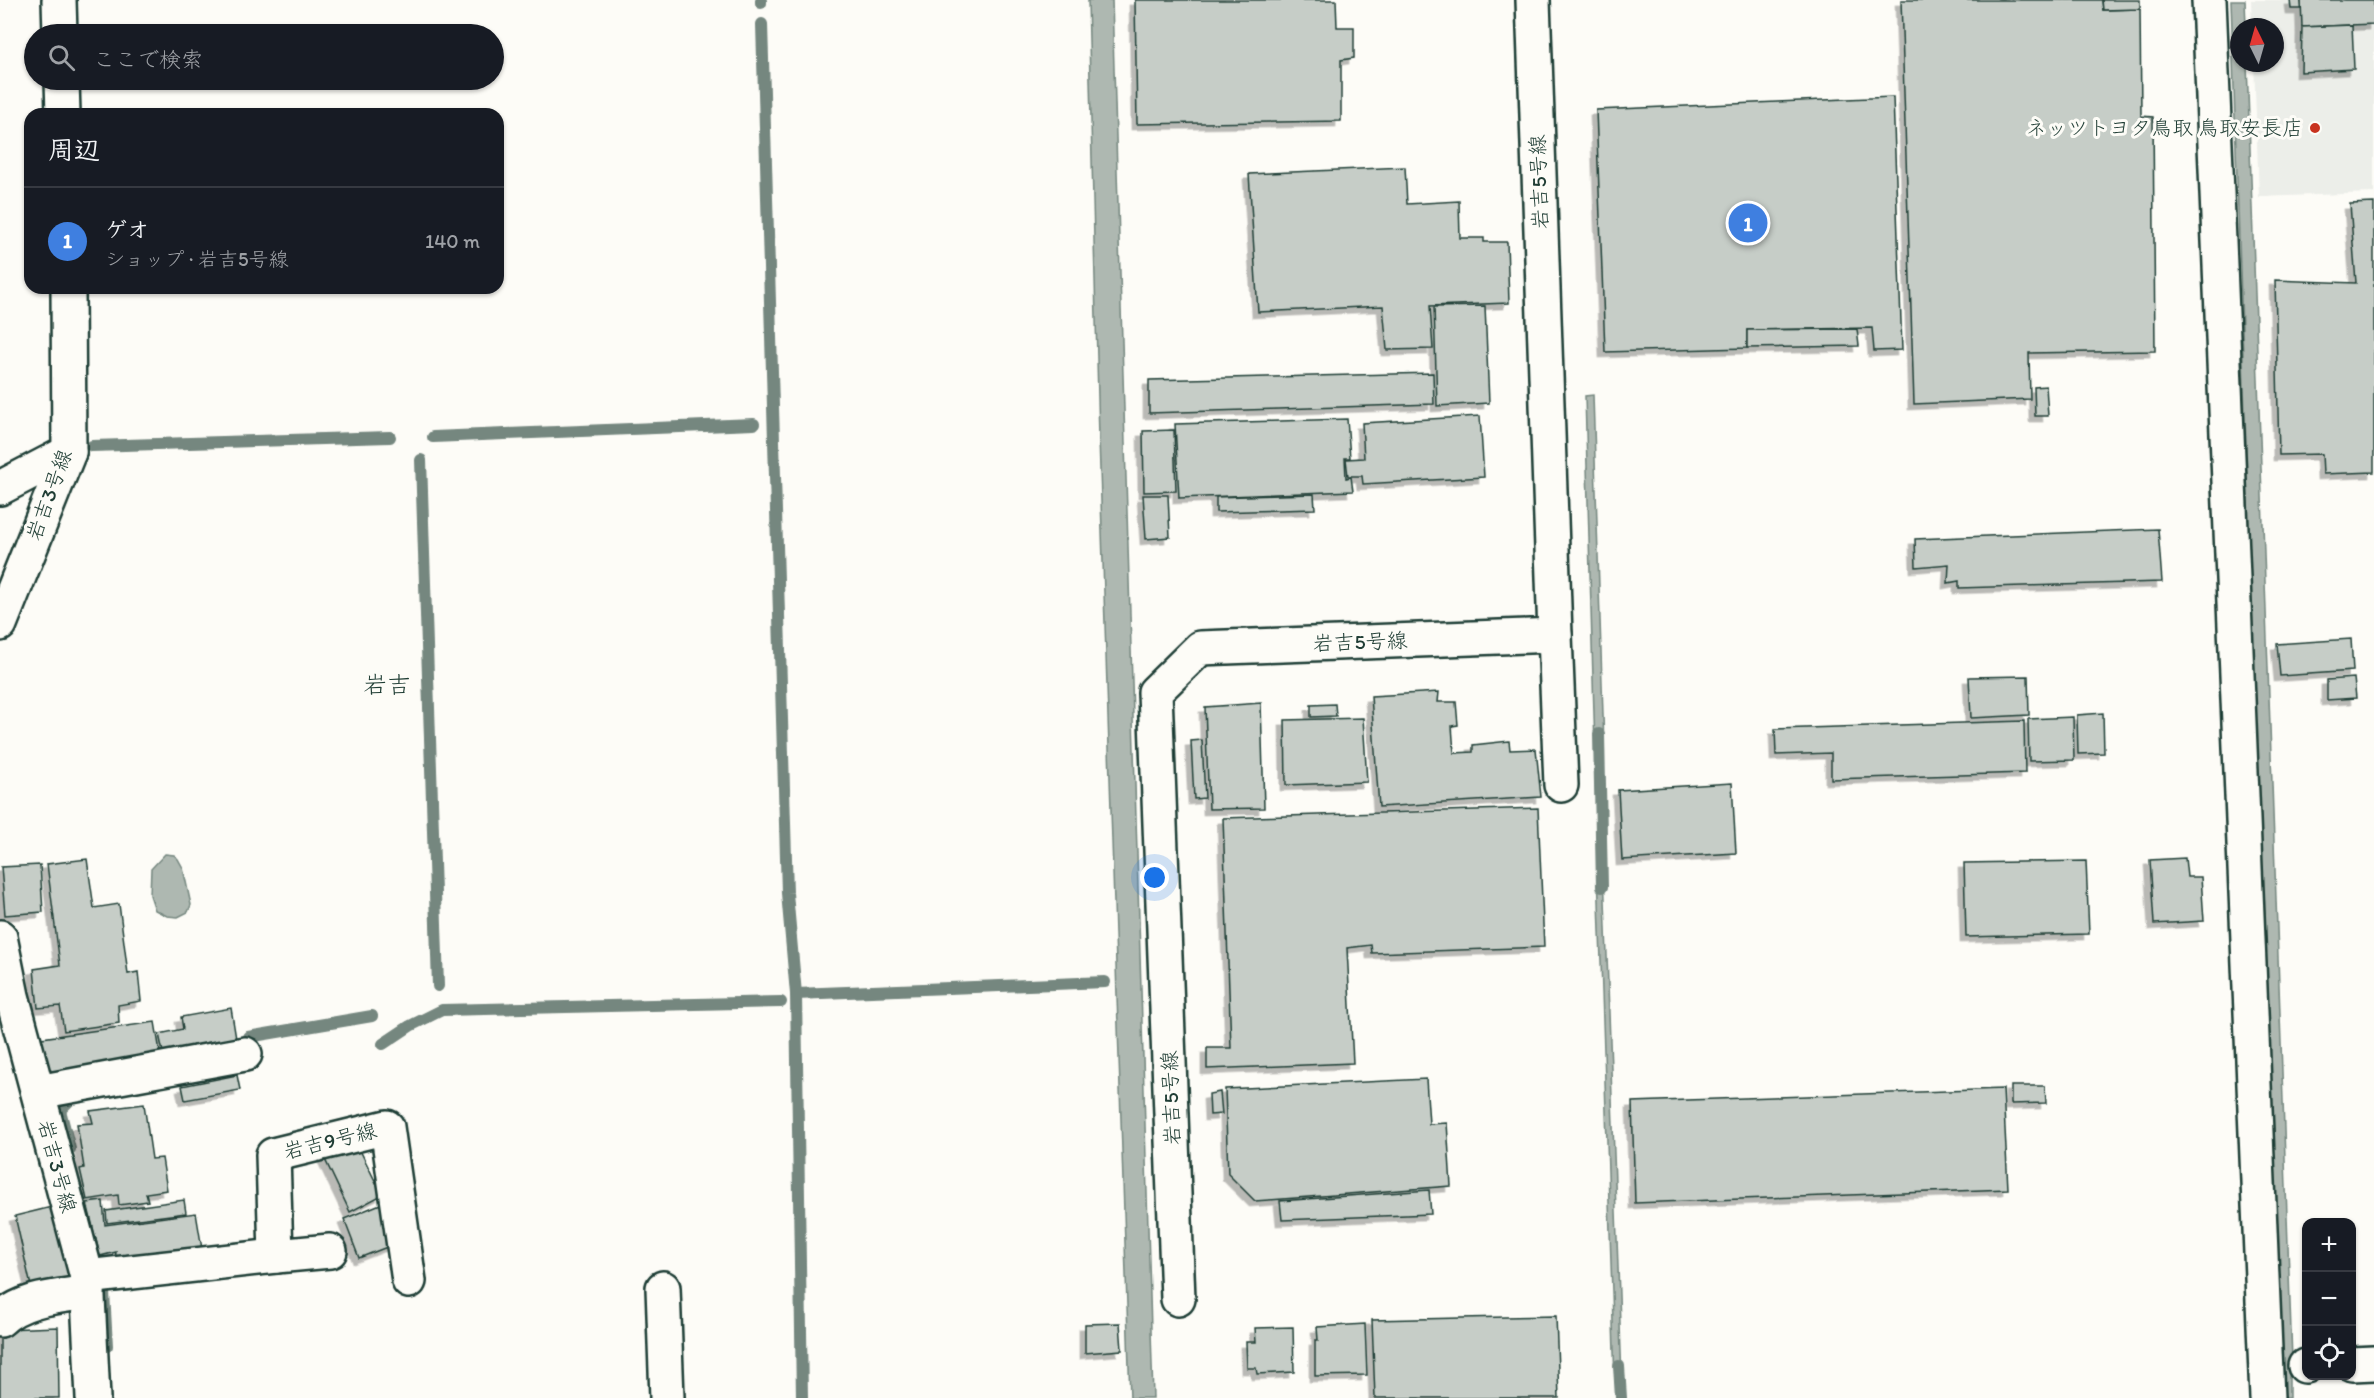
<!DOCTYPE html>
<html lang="ja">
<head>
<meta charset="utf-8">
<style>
  body { margin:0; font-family:Itim,"Klee One",sans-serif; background:#20242c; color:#f1f3f6 }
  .controls { position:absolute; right:18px; bottom:18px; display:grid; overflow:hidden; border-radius:12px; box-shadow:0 2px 4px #0004 }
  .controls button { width:54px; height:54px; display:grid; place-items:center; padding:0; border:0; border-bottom:2px solid #363941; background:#171b24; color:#f1f3f6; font:30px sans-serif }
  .compass { position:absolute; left:2230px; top:18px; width:54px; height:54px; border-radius:50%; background:#171b24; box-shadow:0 2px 4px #0004; rotate:355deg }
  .you { position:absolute; left:1155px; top:878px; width:21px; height:21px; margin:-15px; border:4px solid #fff; border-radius:50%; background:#1a73e8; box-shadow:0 0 0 9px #1a73e833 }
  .badge { display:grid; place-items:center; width:39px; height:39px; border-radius:50%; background:#8c9099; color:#fff; font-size:20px; font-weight:700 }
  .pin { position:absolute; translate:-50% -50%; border:3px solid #fff; box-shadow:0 2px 6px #0006 }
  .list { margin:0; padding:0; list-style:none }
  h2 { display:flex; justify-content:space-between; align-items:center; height:78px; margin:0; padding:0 24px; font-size:26px }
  h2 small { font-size:20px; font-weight:400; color:#9ea1a6 }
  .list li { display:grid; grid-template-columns:39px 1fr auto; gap:18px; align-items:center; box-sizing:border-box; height:108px; padding:0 24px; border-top:2px solid #363941 }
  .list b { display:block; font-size:22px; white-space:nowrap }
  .list p { margin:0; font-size:20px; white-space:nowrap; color:#9ea1a6 }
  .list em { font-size:20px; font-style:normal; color:#9ea1a6 }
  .icon { flex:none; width:33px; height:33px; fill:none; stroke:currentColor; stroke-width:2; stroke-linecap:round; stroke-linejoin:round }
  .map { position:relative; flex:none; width:2374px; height:1398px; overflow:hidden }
  .search { position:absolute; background:#171b24; box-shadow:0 2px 4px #0004; left:24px; top:24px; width:480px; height:66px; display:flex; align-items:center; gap:15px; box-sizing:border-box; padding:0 21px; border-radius:33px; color:#9ea1a6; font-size:22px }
  .panel { position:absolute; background:#171b24; box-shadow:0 2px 4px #0004; left:24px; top:108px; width:480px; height:186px; border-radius:18px }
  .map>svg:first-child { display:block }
  .built { fill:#eceee9 }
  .water { fill:#aeb8b1; stroke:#75877f; stroke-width:1.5 }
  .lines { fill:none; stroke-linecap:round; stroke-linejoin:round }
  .stream { stroke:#75877f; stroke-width:12 }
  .building { fill:#c6cdc7; stroke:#1f3d34; stroke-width:1.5; filter:url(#shadow) }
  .minor-casing { stroke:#1f3d34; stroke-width:38 }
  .minor { stroke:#fdfcf7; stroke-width:33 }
  .poi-dot { fill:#c8321e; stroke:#fdfcf7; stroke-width:2 }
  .labels { text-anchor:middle; stroke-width:6; stroke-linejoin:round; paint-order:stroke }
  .poi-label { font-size:21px; fill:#1f3d34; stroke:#fdfcf7; text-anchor:end }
  .street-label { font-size:21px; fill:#1f3d34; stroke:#fdfcf7 }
  .quarter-label { font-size:24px; fill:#1f3d34; stroke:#fdfcf7 }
</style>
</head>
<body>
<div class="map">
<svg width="2374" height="1398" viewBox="0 0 2374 1398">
  <defs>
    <filter id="shadow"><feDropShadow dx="-5.5" dy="5.5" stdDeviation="0" flood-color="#0004"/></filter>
  </defs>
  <rect width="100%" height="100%" fill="#fdfcf7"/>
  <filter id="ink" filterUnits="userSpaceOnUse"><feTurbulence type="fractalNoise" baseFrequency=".0167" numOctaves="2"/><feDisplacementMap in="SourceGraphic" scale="12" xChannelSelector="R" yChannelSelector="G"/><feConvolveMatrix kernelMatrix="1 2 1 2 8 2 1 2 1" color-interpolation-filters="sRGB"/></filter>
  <g filter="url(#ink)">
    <path class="built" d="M2251,0H2374V193L2259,197L2254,63H2275V27H2252Z"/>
    <g class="water">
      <path d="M1088,0H1112L1153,1398H1130L1099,438Z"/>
      <path d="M2231,0H2245L2246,27H2239V63H2247L2292,1360L2289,1377V1398H2278Z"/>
      <path d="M1593,395L1604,747L1595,749L1585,396Z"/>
      <path d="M165,854L174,855L178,859L183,868L191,905L188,912L178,917L167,916L155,910L150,895L151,869Z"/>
      <path d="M1598,871H1604L1622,1380L1615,1382Z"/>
    </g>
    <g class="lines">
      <g class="stream">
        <path d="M761,0V3"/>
        <path d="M762,24L787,893L796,994L802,1398"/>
        <path d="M433,437L754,424"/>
        <path d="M92,446L390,437"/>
        <path d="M421,460L438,986"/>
        <path d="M1599,734L1602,887"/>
        <path d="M796,994L1105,982"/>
        <path d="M248,1037L372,1016"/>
        <path d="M383,1044L410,1026L442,1010L781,1002"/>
        <path d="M70,1149L60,1110L73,1097L81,1096"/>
        <path d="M104,1292L107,1346"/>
        <path d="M1619,1366L1621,1398"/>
      </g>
    </g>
    <g class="building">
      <path d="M1135,0H1336L1337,27H1354V58L1341,60V121L1137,124Z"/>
      <path d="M1901,0H2102L2103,10L2140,9L2141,116L2153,117L2155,351L2029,353L2030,399L1914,404Z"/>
      <path d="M2102,0H2140V9L2103,10Z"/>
      <path d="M2290,0H2301L2302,9H2291Z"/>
      <path d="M2301,0H2374V24L2302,27Z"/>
      <path d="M2352,25L2354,69L2301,72L2302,27Z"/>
      <path d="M1893,97L1902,350L1874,351L1872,328L1747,330V348L1605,352L1596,110Z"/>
      <path d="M1405,167L1407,204L1459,201L1460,238H1484V242H1507L1509,303L1430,306L1433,349L1387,350L1383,306L1258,312L1249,174Z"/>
      <path d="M2374,203V472L2323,474L2322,454L2279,455L2275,280L2356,283L2350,204Z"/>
      <path d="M1485,306L1489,403L1437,406L1434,307Z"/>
      <path d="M1857,329L1859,346L1747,348V330Z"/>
      <path d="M1433,373L1434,404L1149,413V380Z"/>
      <path d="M2046,386L2048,416H2035L2034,387Z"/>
      <path d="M1480,416L1484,477L1363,484L1362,476H1348L1346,459L1364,458L1362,423Z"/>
      <path d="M1347,419L1350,458H1345L1346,478L1351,477L1353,491L1179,498L1175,424Z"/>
      <path d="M1174,430L1176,491L1144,492L1143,431Z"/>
      <path d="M1314,494L1315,509L1216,512V497Z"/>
      <path d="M1143,495H1168L1170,537L1146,539Z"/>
      <path d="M2158,529L2162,582L1959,588V581L1948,583L1949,564L1916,567L1915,539Z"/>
      <path d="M2351,639L2353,671L2280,676L2277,644Z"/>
      <path d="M2028,676L2029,715L1971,718L1969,677Z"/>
      <path d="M2354,678L2356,698L2327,700V680Z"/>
      <path d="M1439,692L1438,702H1456L1458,725L1452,726L1454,753L1473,752V745L1509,741L1510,750L1536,749L1541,797L1379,807L1371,696Z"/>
      <path d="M1261,703L1264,808L1209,809L1205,707Z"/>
      <path d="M1335,704L1336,716L1311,717V705Z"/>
      <path d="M2103,713L2104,753L2078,754L2077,715Z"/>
      <path d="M2073,717L2074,760L2029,761L2028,719Z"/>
      <path d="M1363,718L1367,782L1286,785L1285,720Z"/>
      <path d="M2024,721L2025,773L1831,779V753L1776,755L1775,729Z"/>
      <path d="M1202,740L1205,798L1194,799L1191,741Z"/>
      <path d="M1732,783L1736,853L1622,860L1618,790Z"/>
      <path d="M1538,808L1544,947L1372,953L1371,945L1347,948L1353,1063L1207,1069V1048H1231L1223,818Z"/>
      <path d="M2185,858L2187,877H2201L2204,921L2154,924L2150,860Z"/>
      <path d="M87,859L94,908L119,904L128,974L138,972L141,1001L118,1005L119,1023L64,1031L60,1006L38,1008L34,969L60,965L47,864Z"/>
      <path d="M2086,861L2089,934L1966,937L1964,863Z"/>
      <path d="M40,865L43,912L5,915L1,867Z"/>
      <path d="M231,1008L237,1045L164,1057L159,1034L183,1029L181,1017Z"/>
      <path d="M155,1022L161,1058L47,1076L42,1038Z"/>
      <path d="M237,1075L240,1090L185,1100L182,1086Z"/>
      <path d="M1426,1079L1429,1124L1447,1123L1451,1186L1255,1201L1228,1174L1225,1089Z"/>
      <path d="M2011,1086H2045L2046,1103L2011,1104Z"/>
      <path d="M2003,1089L2008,1189L1635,1203L1632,1102Z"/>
      <path d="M1220,1092L1222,1114L1210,1115L1209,1094Z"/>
      <path d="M144,1104L152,1159L162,1158L167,1190L146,1193L148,1201L119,1205L118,1195L87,1200L80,1169L84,1168L77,1124L93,1123L90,1111Z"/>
      <path d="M353,1136L382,1195L350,1212L321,1151Z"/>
      <path d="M1429,1190L1431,1214L1282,1220L1280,1201Z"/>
      <path d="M184,1200L186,1213L107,1223L106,1211Z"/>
      <path d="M390,1200L405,1240L359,1258L344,1219Z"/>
      <path d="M103,1201L105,1225L196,1213L202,1249L115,1260L116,1252L100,1256L87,1203Z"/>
      <path d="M56,1206L75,1285L33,1295L15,1216Z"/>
      <path d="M1556,1316L1559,1398H1375L1372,1320Z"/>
      <path d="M1120,1323L1122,1350L1085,1353V1324Z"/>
      <path d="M1365,1324L1367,1375L1315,1376V1340H1318L1317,1327Z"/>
      <path d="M58,1327L59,1398H0V1338H3L4,1329Z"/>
      <path d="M1293,1327L1294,1372L1257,1374L1256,1368H1247L1246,1342H1256L1255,1328Z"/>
    </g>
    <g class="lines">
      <defs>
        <g id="minor">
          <path d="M59,0L60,34"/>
          <path d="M2209,0L2267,1398"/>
          <path d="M62,80L63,114"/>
          <path d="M0,488L69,452"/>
          <path d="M0,624L69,452L68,288"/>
          <path d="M1555,635L1561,785"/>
          <path d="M0,937L12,996L87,1277L93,1398"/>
          <path d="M38,1092L245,1054"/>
          <path d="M330,1251L276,1256L273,1155L387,1127L409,1281"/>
          <path d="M87,1277L276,1256"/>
          <path d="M663,1288L667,1398"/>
          <path d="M1178,1299L1155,692L1200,648L1555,635L1533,0"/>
          <path d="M0,1320C23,1298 57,1297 88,1292"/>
          <path d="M2352,1364L2374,1363"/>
          <path d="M2305,1366H2306"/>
        </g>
      </defs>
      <use href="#minor" class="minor-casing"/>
      <use href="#minor" class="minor"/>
    </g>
  </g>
  <circle class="poi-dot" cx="2315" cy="128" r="6"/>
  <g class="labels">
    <g class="poi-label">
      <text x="2303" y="135">ネッツトヨタ鳥取 鳥取安長店</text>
    </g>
    <g class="street-label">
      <text transform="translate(1539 182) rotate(-92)" y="7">岩吉5号線</text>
      <text transform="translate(49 495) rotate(-70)" y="7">岩吉3号線</text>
      <text transform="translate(1360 642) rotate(-2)" y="7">岩吉5号線</text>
      <text transform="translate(1171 1098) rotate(-92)" y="7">岩吉5号線</text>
      <text transform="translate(330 1141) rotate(-14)" y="7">岩吉9号線</text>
      <text transform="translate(57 1166) rotate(75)" y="7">岩吉3号線</text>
    </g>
    <g class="quarter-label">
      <text x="387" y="693">岩吉</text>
    </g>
  </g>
</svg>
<div class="controls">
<button>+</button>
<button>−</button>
<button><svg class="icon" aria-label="locate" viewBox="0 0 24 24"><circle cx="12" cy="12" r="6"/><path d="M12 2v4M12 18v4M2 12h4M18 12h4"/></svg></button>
</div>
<svg class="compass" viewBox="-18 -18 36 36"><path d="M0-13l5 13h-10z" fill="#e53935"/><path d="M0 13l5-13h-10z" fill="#9ea1a6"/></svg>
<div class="you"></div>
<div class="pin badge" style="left:1748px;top:223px;background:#3f7fe0">1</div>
<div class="search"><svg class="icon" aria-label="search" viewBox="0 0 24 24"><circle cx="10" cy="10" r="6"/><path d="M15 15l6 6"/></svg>ここで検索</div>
<section class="panel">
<h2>周辺<small></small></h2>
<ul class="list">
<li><span class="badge" style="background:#3f7fe0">1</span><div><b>ゲオ</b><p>ショップ · 岩吉5号線</p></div><em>140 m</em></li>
</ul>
</section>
</div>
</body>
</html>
